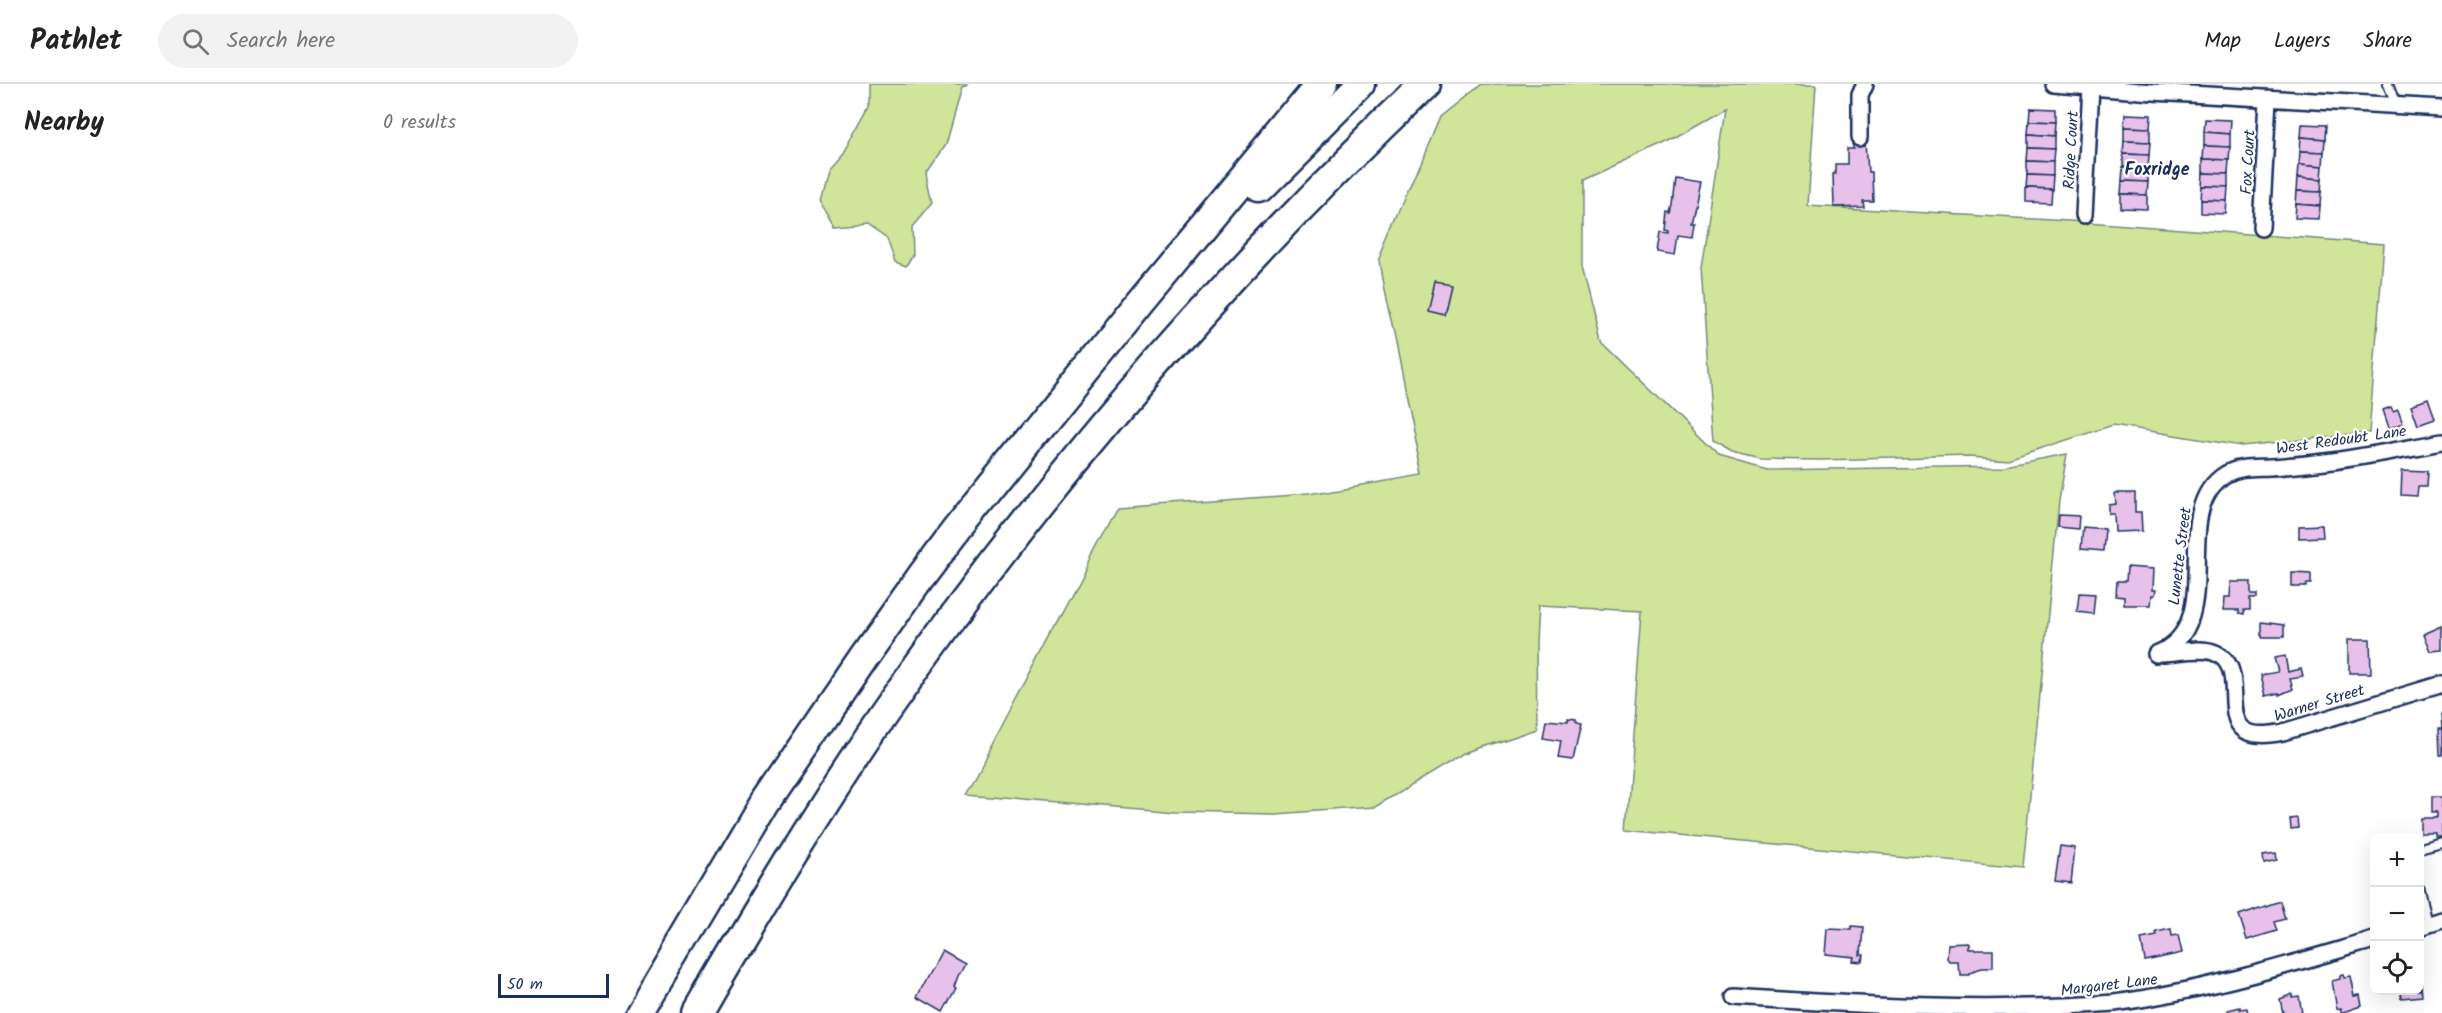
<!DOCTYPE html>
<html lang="en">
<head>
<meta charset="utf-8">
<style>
  body { margin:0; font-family:Kalam,sans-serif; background:#f2f2f2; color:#222 }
  .controls { position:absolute; right:18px; bottom:18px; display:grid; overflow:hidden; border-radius:12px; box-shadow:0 6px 24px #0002 }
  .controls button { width:54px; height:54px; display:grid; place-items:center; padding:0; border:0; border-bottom:2px solid #e0e0e0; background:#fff; color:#222; font:30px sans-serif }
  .scale { position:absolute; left:18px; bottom:15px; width:111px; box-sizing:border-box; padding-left:6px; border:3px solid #1b2f5e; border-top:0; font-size:16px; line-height:21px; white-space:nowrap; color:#1b2f5e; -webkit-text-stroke:4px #fff; paint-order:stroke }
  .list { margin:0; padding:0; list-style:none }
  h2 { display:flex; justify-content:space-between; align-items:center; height:78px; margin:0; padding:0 24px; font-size:26px }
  h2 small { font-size:20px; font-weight:400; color:#767676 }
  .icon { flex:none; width:33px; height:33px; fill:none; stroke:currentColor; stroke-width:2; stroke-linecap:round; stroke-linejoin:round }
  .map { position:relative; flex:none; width:1962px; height:929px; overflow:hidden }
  header { display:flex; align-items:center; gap:36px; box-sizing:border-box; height:84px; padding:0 30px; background:#fff; border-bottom:2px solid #e0e0e0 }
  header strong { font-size:28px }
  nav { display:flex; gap:33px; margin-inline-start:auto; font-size:21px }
  .search { width:420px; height:54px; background:#f2f2f2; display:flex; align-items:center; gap:15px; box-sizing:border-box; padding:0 21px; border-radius:33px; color:#767676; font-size:22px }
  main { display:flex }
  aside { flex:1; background:#fff }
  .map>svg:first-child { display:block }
  .green { fill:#d0e599; stroke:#768a7c; stroke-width:1.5 }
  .building { fill:#e7c1ea; stroke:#1b2f5e; stroke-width:1.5 }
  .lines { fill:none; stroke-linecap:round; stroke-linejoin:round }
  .service-casing { stroke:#1b2f5e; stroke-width:12 }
  .minor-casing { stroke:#1b2f5e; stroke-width:20 }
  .motorway-casing { stroke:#1b2f5e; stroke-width:33 }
  .service { stroke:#fff; stroke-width:8 }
  .minor { stroke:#fff; stroke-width:15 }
  .motorway { stroke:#fff; stroke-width:28 }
  .labels { text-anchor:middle; stroke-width:4.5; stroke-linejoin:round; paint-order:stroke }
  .street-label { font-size:16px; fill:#1b2f5e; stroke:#fff }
  .neighbourhood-label { font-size:18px; font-weight:bold; fill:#1b2f5e; stroke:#fff }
</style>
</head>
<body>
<header>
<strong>Pathlet</strong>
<div class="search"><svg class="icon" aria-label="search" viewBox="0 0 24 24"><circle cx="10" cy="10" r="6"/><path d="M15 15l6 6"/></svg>Search here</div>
<nav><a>Map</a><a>Layers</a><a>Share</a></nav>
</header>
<main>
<aside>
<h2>Nearby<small>0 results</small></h2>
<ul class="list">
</ul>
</aside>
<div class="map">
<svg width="1962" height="929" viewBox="0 0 1962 929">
  <rect width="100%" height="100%" fill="#fff"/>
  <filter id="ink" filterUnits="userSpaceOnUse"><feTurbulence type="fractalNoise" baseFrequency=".0167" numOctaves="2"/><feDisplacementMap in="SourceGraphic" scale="12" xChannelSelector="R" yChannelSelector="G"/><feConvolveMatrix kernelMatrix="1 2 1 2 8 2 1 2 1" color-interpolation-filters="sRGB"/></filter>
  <g filter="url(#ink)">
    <g class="green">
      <path d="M389,0H487L482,3L466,61L446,90L452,119L432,143L433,170L426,182L415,178L407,155L387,141L355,144L339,117L347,86L367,63L389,23Z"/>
      <path d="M1000,0H1336L1328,122L1606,138L1904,160L1889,349L1761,362L1633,341L1528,375L1490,372L1340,376L1281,375L1252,368L1233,357L1221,184L1245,25L1185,59L1102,97V182L1121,258L1239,372L1287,386L1524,382L1587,370L1579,417L1543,783L1146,746L1162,527L1058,522L1056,557L1057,645L983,670L895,723L795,730L695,728L486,710L637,424L826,410L943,391L899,177L959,33Z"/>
    </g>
    <g class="building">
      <path d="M1550,24L1575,25V38L1549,37Z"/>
      <path d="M1645,30L1671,31L1670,44L1644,43Z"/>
      <path d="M1725,35L1751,36L1750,50L1724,48Z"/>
      <path d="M1549,37L1575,38L1574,52L1548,50Z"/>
      <path d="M1822,40L1846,41L1845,55L1821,53Z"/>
      <path d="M1644,43L1670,44V58L1644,57Z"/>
      <path d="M1724,48L1750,50V63L1724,62Z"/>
      <path d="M1548,50L1574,52V65L1548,64Z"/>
      <path d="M1821,53L1845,55L1844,68L1820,67Z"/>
      <path d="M1386,57L1388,88H1391L1392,116H1382L1383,122L1354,123L1353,90H1355V80H1367V64H1374L1373,58Z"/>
      <path d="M1644,57L1670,58L1669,71L1643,70Z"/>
      <path d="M1724,62L1750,63L1749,76L1723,75Z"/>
      <path d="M1548,64L1574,65L1573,78L1547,77Z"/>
      <path d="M1820,67L1844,68L1843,82L1819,80Z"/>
      <path d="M1643,70L1669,71L1668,85L1643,83Z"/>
      <path d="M1723,75L1749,76L1748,90L1723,89Z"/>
      <path d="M1547,77L1573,78V92L1547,91Z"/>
      <path d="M1819,80L1843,82L1842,95L1818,93Z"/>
      <path d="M1643,83L1668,85V98L1642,97Z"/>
      <path d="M1723,89L1748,90V103L1722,102Z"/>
      <path d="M1547,91L1573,92L1572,105L1546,104Z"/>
      <path d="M1818,93L1842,95L1841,108L1817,107Z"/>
      <path d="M1195,94L1220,98L1211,139H1214L1212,153L1198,151L1195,171L1177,168L1180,148L1188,149V147L1185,146L1187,128L1190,129L1192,121Z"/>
      <path d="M1642,97L1668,98L1667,111L1641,110Z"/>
      <path d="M1722,102L1748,103L1747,117L1721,116Z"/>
      <path d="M1546,104L1572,105L1571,119L1546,118Z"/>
      <path d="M1817,107L1841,108L1840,122L1816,120Z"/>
      <path d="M1641,110L1667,111V125L1641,124Z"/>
      <path d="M1721,116L1747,117L1746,130L1721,129Z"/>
      <path d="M1816,120L1840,122L1839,135L1815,134Z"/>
      <path d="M954,197L971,200L964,230L947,226Z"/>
      <path d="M1948,315L1955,335L1938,341L1931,321Z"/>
      <path d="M1911,323L1913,327L1918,325L1923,339L1909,344L1903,326Z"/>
      <path d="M1922,386L1947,387L1946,403H1938L1937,412L1921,411Z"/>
      <path d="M1635,409H1655V428H1661L1662,447L1635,448L1634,430H1629V421L1636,420Z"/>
      <path d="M1579,431L1599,432L1598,445L1578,443Z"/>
      <path d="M1842,441L1843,453L1819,454V442Z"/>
      <path d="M1603,443L1625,445L1623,467L1601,465Z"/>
      <path d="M1647,483L1674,485L1673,506H1676L1675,511H1672L1671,521H1644V513L1636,512L1637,497H1646Z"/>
      <path d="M1812,489L1831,490V500H1827L1826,503H1812Z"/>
      <path d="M1751,498H1771V511H1777V515H1770V526H1764V530L1759,529V526H1744L1745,513H1750Z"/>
      <path d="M1599,509L1615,510L1613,530L1597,528Z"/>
      <path d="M1781,538L1804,541V553H1781Z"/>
      <path d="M1962,542V566L1951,567L1944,550Z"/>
      <path d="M1869,555H1890L1891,589H1869Z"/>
      <path d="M1805,572L1808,588L1821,585L1823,593L1810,595L1813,605L1799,611V609L1786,612L1781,591L1798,588L1794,574Z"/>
      <path d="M1961,630H1962V671H1959L1958,645H1962Z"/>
      <path d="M1088,635L1096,636V640L1101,641L1093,676L1078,674L1081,657L1063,654L1066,636L1088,638Z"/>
      <path d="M1951,713H1962V753H1956V750H1941V735H1956V729H1951Z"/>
      <path d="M1817,734L1818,744L1811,745L1810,735Z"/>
      <path d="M1580,762L1595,764L1591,799L1575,797Z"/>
      <path d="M1796,769L1797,776L1784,779L1783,771Z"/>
      <path d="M1800,817L1805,835L1794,838L1797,847L1767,856L1759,831Z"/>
      <path d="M1371,842L1382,843L1380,871H1383L1382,878L1374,877L1375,873L1346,870L1348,845L1371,846Z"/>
      <path d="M1691,845L1692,852L1698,851L1702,869L1665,877L1661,855L1677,852L1676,848Z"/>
      <path d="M1490,860V865H1513V884H1502L1489,888V890H1480L1479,878H1470L1468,875L1469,861Z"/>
      <path d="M462,866L485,879L478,892L474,903L476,904L463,928L437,913Z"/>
      <path d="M1940,882L1942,912L1921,914L1920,906H1940Z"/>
      <path d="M1864,891L1865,894L1871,893L1875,912L1880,911L1882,922L1861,929V924L1857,925L1852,897L1860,895V892Z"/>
      <path d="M1812,910V913L1819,912L1822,929H1803L1800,915Z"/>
      <path d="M1760,923V925L1767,924L1768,929H1748V926Z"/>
    </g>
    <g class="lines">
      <defs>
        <g id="service">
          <path d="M1908,0L1916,21"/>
          <path d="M1940,765L1962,759"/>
          <path d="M1940,804L1948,840"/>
        </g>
        <g id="minor">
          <path d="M1573,0L1673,8L1962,24"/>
          <path d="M1380,53V11L1385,0"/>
          <path d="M1604,131L1611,3"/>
          <path d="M1781,144L1788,15"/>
          <path d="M1682,569C1697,569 1718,563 1733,568C1779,584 1720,666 1803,648L1962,600"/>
          <path d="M1676,570C1751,541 1685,427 1746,390C1760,382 1775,384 1790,383C1809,382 1827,380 1845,378C1884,373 1923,365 1962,358"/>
          <path d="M1940,843L1962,836"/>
          <path d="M1253,913C1379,921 1508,929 1634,919C1723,907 1808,881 1894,856"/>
        </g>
        <g id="motorway">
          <path d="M778,103L881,0"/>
          <path d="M160,929L284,720L384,573L441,493L477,445L661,217L841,0"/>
          <path d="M218,929C276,828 337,727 403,631C561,403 744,191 945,0"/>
        </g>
      </defs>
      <use href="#service" class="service-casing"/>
      <use href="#minor" class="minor-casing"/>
      <use href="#motorway" class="motorway-casing"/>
      <use href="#service" class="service"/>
      <use href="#minor" class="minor"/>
      <use href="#motorway" class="motorway"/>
    </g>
  </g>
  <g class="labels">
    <g class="street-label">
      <text transform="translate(1590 66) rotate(-87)" y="6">Ridge Court</text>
      <text transform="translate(1767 78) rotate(-87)" y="6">Fox Court</text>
      <text transform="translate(1861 355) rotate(-8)" y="6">West Redoubt Lane</text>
      <text transform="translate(1699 472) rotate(-83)" y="6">Lunette Street</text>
      <text transform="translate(1839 618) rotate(-17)" y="6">Warner Street</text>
      <text transform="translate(1629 900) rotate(-7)" y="6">Margaret Lane</text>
    </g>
    <g class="neighbourhood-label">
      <text x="1677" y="91">Foxridge</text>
    </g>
  </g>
</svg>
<div class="controls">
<button>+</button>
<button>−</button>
<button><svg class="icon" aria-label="locate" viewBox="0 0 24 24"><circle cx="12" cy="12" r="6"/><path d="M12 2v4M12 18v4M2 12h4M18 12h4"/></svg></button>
</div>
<div class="scale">50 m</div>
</div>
</main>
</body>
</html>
